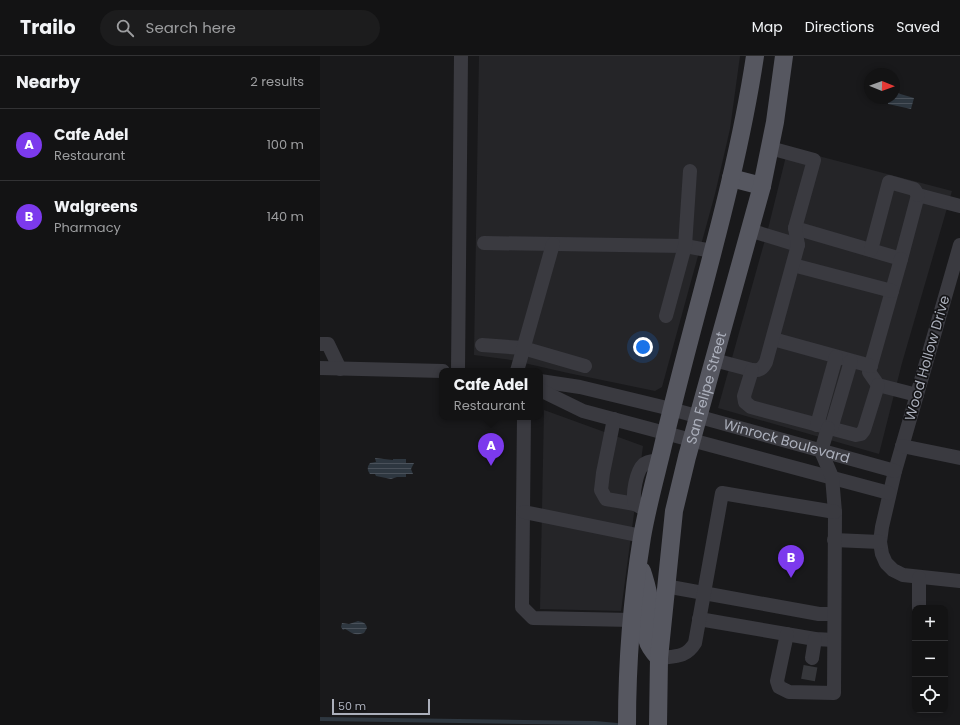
<!DOCTYPE html>
<html lang="en">
<head>
<meta charset="utf-8">
<style>
  body { margin:0; font-family:Poppins,sans-serif; background:#1c1c1d; color:#f1f3f6 }
  .controls { position:absolute; right:12px; bottom:12px; display:grid; overflow:hidden; border-radius:8px; box-shadow:0 2px 6px #0003 }
  .controls button { width:36px; height:36px; display:grid; place-items:center; padding:0; border:0; border-bottom:1px solid #323234; background:#131314; color:#f1f3f6; font:20px sans-serif }
  .compass { position:absolute; left:544px; top:12px; width:36px; height:36px; border-radius:50%; background:#131314; box-shadow:0 2px 6px #0003; rotate:91deg }
  .scale { position:absolute; left:12px; bottom:10px; width:98px; box-sizing:border-box; padding-left:4px; border:2px solid #abafbb; border-top:0; font-size:11px; line-height:14px; white-space:nowrap; color:#abafbb; -webkit-text-stroke:3px #141416; paint-order:stroke }
  .you { position:absolute; left:323px; top:291px; width:14px; height:14px; margin:-10px; border:3px solid #fff; border-radius:50%; background:#1a73e8; box-shadow:0 0 0 6px #1a73e833 }
  .badge { display:grid; place-items:center; width:26px; height:26px; border-radius:50%; background:#7c3aed; color:#fff; font-size:13px; font-weight:700 }
  .pin { position:absolute; translate:-50% -33px; filter:drop-shadow(0 1px 2px #0008) }
  .pin::after { content:''; position:absolute; top:21px; width:14px; height:12px; background:inherit; clip-path:polygon(0 0,100% 0,50% 100%) }
  .popup { position:absolute; left:119px; top:312px; width:104px; height:52px; box-sizing:border-box; display:grid; place-content:center; border-radius:8px; background:#131314; filter:drop-shadow(0 1px 3px #0005); font-size:13px; white-space:nowrap; color:#9d9ea0 }
  .popup b { font-size:15px; color:#f1f3f6 }
  .popup::after { content:''; position:absolute; left:50%; top:100%; margin-left:-8px; border:8px solid transparent; border-top-color:#131314 }
  .list { margin:0; padding:0; list-style:none }
  h2 { display:flex; justify-content:space-between; align-items:center; height:52px; margin:0; padding:0 16px; font-size:17px }
  h2 small { font-size:13px; font-weight:400; color:#9d9ea0 }
  .list li { display:grid; grid-template-columns:26px 1fr auto; gap:12px; align-items:center; box-sizing:border-box; height:72px; padding:0 16px; border-top:1px solid #323234 }
  .list b { display:block; font-size:15px; white-space:nowrap }
  .list p { margin:0; font-size:13px; white-space:nowrap; color:#9d9ea0 }
  .list em { font-size:13px; font-style:normal; color:#9d9ea0 }
  .icon { flex:none; width:22px; height:22px; fill:none; stroke:currentColor; stroke-width:2; stroke-linecap:round; stroke-linejoin:round }
  .map { position:relative; flex:none; width:640px; height:669px; overflow:hidden }
  header { display:flex; align-items:center; gap:24px; box-sizing:border-box; height:56px; padding:0 20px; background:#131314; border-bottom:1px solid #323234 }
  header strong { font-size:19px }
  nav { display:flex; gap:22px; margin-inline-start:auto; font-size:14px }
  .search { width:280px; height:36px; background:#1c1c1d; display:flex; align-items:center; gap:10px; box-sizing:border-box; padding:0 14px; border-radius:22px; color:#9d9ea0; font-size:15px }
  main { display:flex }
  aside { flex:1; background:#131314 }
  .map>svg:first-child { display:block }
  .built { fill:#252528 }
  .water { fill:url(#water-rules) }
  .lines { fill:none; stroke-linecap:round; stroke-linejoin:round }
  .stream { stroke:#2e3740; stroke-width:4 }
  .minor-tunnel { stroke:#36373b; stroke-width:14; stroke-dasharray:14 7; stroke-linecap:butt }
  .minor { stroke:#3a3a40; stroke-width:14 }
  .major { stroke:#565760; stroke-width:18 }
  .labels { text-anchor:middle; stroke-width:3.5; stroke-linejoin:round; paint-order:stroke }
  .street-label { font-size:14px; fill:#abafbb; stroke:#141416 }
</style>
</head>
<body>
<header>
<strong>Trailo</strong>
<div class="search"><svg class="icon" aria-label="search" viewBox="0 0 24 24"><circle cx="10" cy="10" r="6"/><path d="M15 15l6 6"/></svg>Search here</div>
<nav><a>Map</a><a>Directions</a><a>Saved</a></nav>
</header>
<main>
<aside>
<h2>Nearby<small>2 results</small></h2>
<ul class="list">
<li><span class="badge">A</span><div><b>Cafe Adel</b><p>Restaurant</p></div><em>100 m</em></li>
<li><span class="badge">B</span><div><b>Walgreens</b><p>Pharmacy</p></div><em>140 m</em></li>
</ul>
</aside>
<div class="map">
<svg width="640" height="669" viewBox="0 0 640 669">
  <defs>
    <pattern id="water-rules" width="6" height="5" patternUnits="userSpaceOnUse"><rect width="6" height="5" fill="#2e3740"/><path d="M0 2.5h6" fill="none" stroke="#4a515a"/></pattern>
  </defs>
  <rect width="100%" height="100%" fill="#19191b"/>
  <g class="built">
    <path d="M159,0H420L410,73L395,138L342,331L335,335L248,317L191,304L154,299Z"/>
    <path d="M468,92L632,135L582,307L559,398L398,352L448,173Z"/>
    <path d="M224,354L323,390L301,555L220,553Z"/>
  </g>
  <g class="water">
    <path d="M577,21V37L594,42L591,53L568,48V44L563,42H574V22Z"/>
    <path d="M55,402L73,404V403H86V407H94L91,413L93,418H86V421H77L71,423L56,420L55,418H50C47,414 47,411 50,407L56,406Z"/>
    <path d="M38,565C43,566 46,567 47,572L44,577C33,580 33,577 25,573L23,574L21,571L22,567L29,568Z"/>
  </g>
  <g class="lines">
    <path class="stream" d="M0,663L275,667L297,669"/>
    <path class="minor-tunnel" d="M488,624L492,602"/>
    <g class="minor">
      <path d="M475,172L581,203L598,139L640,150"/>
      <path d="M429,174L478,189"/>
      <path d="M164,187L365,190L392,195"/>
      <path d="M640,189L575,415L562,471L560,486L562,498L566,507L573,514L583,519L640,525"/>
      <path d="M551,194L569,126L594,133L598,139"/>
      <path d="M581,203L549,316L558,329L597,339"/>
      <path d="M473,209L572,235"/>
      <path d="M346,260L365,190L370,115"/>
      <path d="M453,283L551,310"/>
      <path d="M0,288H8L20,313"/>
      <path d="M162,289L203,292L265,310"/>
      <path d="M394,304L432,314C440,315 443,312 446,306L478,189L475,172L494,104L450,92"/>
      <path d="M0,312L123,315"/>
      <path d="M432,314L424,340L425,346L431,351L536,379L541,378L544,374L558,329"/>
      <path d="M138,315L141,0"/>
      <path d="M197,315L233,188"/>
      <path id="s1" d="M220,325L260,331L351,353L575,415"/>
      <path d="M220,334L263,355L569,437"/>
      <path d="M204,361L202,551L213,562L312,564"/>
      <path d="M294,363L283,417L281,434L286,443L315,448"/>
      <path d="M497,369L516,301"/>
      <path d="M511,373L531,305"/>
      <path d="M582,390L640,402"/>
      <path d="M322,452L315,448C312,439 316,415 324,408C328,405 335,405 340,404"/>
      <path d="M204,456L322,480"/>
      <path d="M514,484L560,486"/>
      <path d="M345,530L499,558H514"/>
      <path d="M599,552V522"/>
      <path d="M379,563L495,583L514,584"/>
      <path d="M467,578L457,625L459,631L469,636L514,637L515,456L512,421L501,395L508,372"/>
      <path d="M339,602C355,600 366,602 375,587L402,437L515,456"/>
      <path d="M492,602L495,583"/>
    </g>
    <g class="major">
      <path d="M411,122L442,130"/>
      <path d="M322,515C325,525 329,536 329,546C331,572 317,579 339,602"/>
      <path d="M307,669C307,607 312,543 322,481C327,452 335,423 342,394C372,263 415,133 435,0"/>
      <path id="s2" d="M338,669L339,602L354,455L367,401L442,130L455,66L464,0"/>
    </g>
  </g>
  <g class="labels">
    <g class="street-label">
      <text transform="translate(607 302) rotate(-74)" y="5">Wood Hollow Drive</text>
      <text dy="5" stroke="none"><textPath href="#s2" startOffset="342">San Felipe Street</textPath></text>
      <text dy="5" stroke="none"><textPath href="#s1" startOffset="254">Winrock Boulevard</textPath></text>
    </g>
  </g>
</svg>
<div class="controls">
<button>+</button>
<button>−</button>
<button><svg class="icon" aria-label="locate" viewBox="0 0 24 24"><circle cx="12" cy="12" r="6"/><path d="M12 2v4M12 18v4M2 12h4M18 12h4"/></svg></button>
</div>
<svg class="compass" viewBox="-18 -18 36 36"><path d="M0-13l5 13h-10z" fill="#e53935"/><path d="M0 13l5-13h-10z" fill="#9d9ea0"/></svg>
<div class="scale">50 m</div>
<div class="you"></div>
<div class="pin badge" style="left:171px;top:410px">A</div>
<div class="popup"><b>Cafe Adel</b>Restaurant</div>
<div class="pin badge" style="left:471px;top:522px">B</div>
</div>
</main>
</body>
</html>
